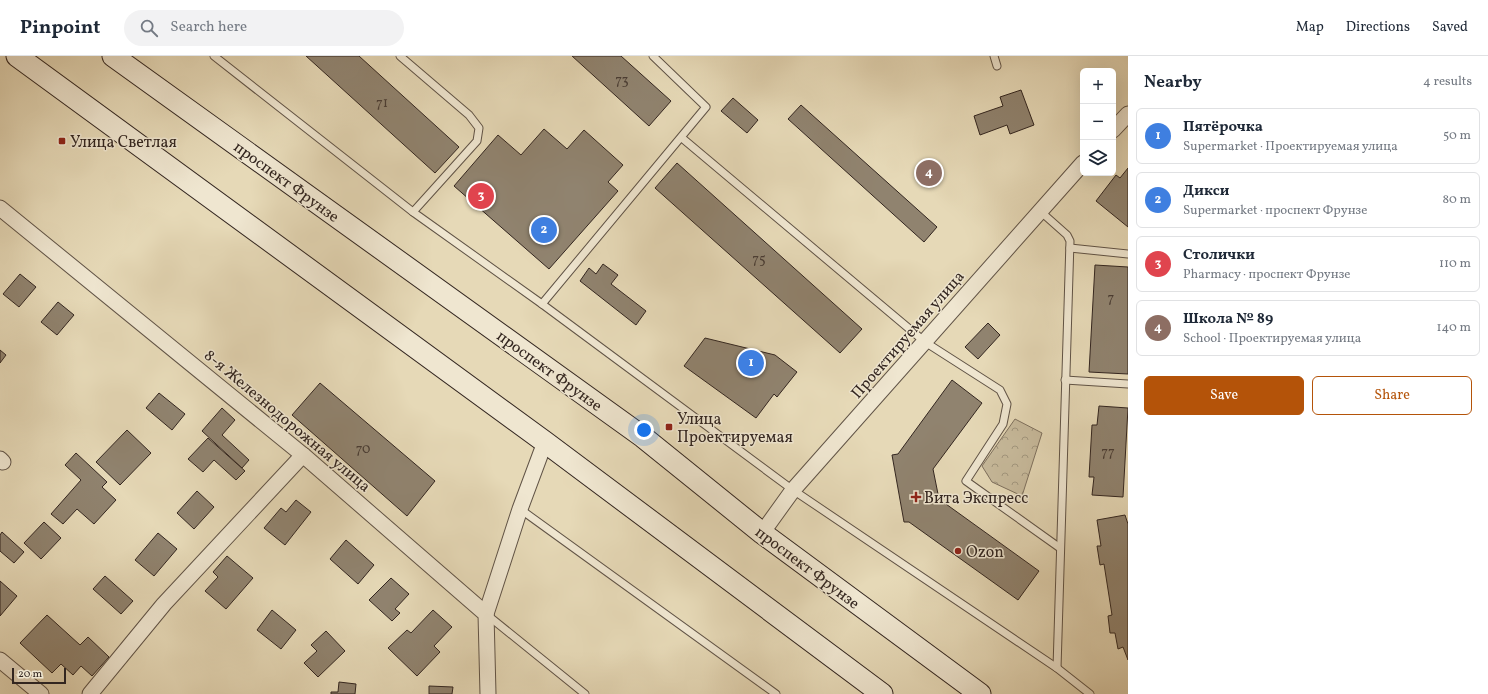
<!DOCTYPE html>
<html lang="en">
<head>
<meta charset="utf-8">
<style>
  body { margin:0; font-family:Vollkorn,serif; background:#f2f2f3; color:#1f2937 }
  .controls { position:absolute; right:12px; top:12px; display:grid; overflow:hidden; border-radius:6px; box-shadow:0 4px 16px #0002 }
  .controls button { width:36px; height:36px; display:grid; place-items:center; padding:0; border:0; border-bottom:1px solid #e0e1e3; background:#fff; color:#1f2937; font:20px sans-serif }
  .scale { position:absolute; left:12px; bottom:10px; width:54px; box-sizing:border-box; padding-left:4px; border:2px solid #332620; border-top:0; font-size:11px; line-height:14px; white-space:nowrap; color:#332620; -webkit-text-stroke:3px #efe6d0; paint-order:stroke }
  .you { position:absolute; left:644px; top:374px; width:14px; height:14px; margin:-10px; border:3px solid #fff; border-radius:50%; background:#1a73e8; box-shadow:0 0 0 6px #1a73e833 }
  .badge { display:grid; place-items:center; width:26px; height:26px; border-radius:50%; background:#b45309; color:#fff; font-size:13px; font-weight:700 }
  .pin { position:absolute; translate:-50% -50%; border:2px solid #fff; box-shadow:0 1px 4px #0006 }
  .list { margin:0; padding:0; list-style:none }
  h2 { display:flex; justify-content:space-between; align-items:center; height:52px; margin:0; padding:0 16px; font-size:17px }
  h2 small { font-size:13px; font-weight:400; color:#747a83 }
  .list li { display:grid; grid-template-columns:26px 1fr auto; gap:12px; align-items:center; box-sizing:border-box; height:56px; margin:0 8px 8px; padding:0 8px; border:1px solid #e0e1e3; border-radius:6px }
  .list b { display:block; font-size:15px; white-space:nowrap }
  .list p { margin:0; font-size:13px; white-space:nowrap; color:#747a83 }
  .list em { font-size:13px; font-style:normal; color:#747a83 }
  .actions { display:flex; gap:8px; padding:12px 16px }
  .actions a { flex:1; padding:9px 0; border:1px solid #b45309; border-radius:6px; text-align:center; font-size:14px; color:#b45309 }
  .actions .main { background:#b45309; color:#fff }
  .icon { flex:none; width:22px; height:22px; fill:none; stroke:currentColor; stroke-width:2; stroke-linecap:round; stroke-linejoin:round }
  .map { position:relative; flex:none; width:1128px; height:638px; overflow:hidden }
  header { display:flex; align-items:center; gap:24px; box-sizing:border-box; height:56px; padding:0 20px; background:#fff; border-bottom:1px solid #e0e1e3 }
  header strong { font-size:19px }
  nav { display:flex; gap:22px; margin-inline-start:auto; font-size:14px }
  .search { width:280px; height:36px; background:#f2f2f3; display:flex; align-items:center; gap:10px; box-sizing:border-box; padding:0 14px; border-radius:22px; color:#747a83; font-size:15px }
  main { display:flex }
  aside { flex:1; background:#fff }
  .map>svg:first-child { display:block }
  .forest { fill:url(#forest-crowns); stroke:#7e705e }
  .building { fill:#90836f; stroke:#332620 }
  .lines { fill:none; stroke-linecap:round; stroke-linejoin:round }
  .lane-casing { stroke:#605346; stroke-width:9 }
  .street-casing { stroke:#605346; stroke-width:17 }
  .secondary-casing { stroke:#332620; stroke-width:23 }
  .lane { stroke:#efe6d0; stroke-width:7 }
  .street { stroke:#efe6d0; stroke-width:15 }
  .secondary { stroke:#efe6d0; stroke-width:21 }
  .poi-dot { fill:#8f2418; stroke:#efe6d0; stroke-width:1.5 }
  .labels { text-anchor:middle; stroke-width:3; stroke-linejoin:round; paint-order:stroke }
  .number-label { font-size:14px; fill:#4a3d34 }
  .poi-label { font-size:16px; fill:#332620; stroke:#efe6d0; text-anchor:start }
  .street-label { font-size:16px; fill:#332620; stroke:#efe6d0 }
</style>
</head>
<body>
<header>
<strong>Pinpoint</strong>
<div class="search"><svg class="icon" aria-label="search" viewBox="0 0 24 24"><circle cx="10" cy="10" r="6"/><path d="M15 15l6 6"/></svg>Search here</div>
<nav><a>Map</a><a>Directions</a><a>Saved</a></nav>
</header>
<main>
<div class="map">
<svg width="1128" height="638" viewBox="0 0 1128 638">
  <defs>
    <pattern id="forest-crowns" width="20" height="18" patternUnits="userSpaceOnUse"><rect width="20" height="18" fill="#c8bb9d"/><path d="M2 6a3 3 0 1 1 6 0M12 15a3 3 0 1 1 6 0" fill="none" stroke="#a39880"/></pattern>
  </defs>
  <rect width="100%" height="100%" fill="#e6d9b7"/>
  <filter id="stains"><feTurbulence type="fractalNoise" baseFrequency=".005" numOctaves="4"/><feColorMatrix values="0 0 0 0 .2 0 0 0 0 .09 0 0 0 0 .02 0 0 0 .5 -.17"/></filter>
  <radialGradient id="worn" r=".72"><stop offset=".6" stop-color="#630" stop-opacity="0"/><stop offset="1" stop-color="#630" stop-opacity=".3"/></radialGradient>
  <path class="forest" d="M1015,363L1042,377L1022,440L992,426L982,410Z"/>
  <g class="building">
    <path d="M306,0H359L459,91L435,117Z"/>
    <path d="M572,0H621L671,45L649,70Z"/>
    <path d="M1021,34L1034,69L1010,78L1007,69L980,79L974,60L1003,50L1000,41Z"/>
    <path d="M733,42L758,64L747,77L721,55Z"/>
    <path d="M801,49L937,171L924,186L788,63Z"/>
    <path d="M544,73L567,93L584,74L623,109L608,126L618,135L549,213L454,130L498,79L521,99Z"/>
    <path d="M677,107L862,273L840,297L655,132Z"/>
    <path d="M1128,112V171L1096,145L1116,119L1120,122Z"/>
    <path d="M603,208L618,219L611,228L646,255L636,269L580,225L589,212L596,218Z"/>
    <path d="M1095,209L1128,211V318L1089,316Z"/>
    <path d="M20,218L36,231L19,251L3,238Z"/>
    <path d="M58,246L74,259L57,279L41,266Z"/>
    <path d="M988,267L1000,279L978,303L965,291Z"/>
    <path d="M705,282L775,299L797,316L777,341L774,338L756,362L684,310Z"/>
    <path d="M0,294L6,299L0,307Z"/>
    <path d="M952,324L982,347L933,413L939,443L1039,515L1018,544L909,466H904L892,399L898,398Z"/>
    <path d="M320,327L435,425L407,460L292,359Z"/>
    <path d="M159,337L185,358L172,374L146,352Z"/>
    <path d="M1099,350L1128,352L1123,441L1092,439L1094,421H1089L1092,369H1097Z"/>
    <path d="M222,352L235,364L222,379L249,404L242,412L202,375Z"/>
    <path d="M127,374L151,397L120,429L96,406Z"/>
    <path d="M208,382L245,415L236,424L214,404L203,416L188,403Z"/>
    <path d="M76,397L107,426L102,431L116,444L94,468L77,453L63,468L51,458L81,424L65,409Z"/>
    <path d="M197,435L214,451L194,473L177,457Z"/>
    <path d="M296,444L311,456L285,489L264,472L281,452L286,456Z"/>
    <path d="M1125,459L1128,468V604L1123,591L1118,593L1115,577H1110L1108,560L1112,559L1104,508L1100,509L1097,490H1101L1097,464Z"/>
    <path d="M44,466L61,482L41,503L24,487Z"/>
    <path d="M2,476L24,496L14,507L0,495V479Z"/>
    <path d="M158,477L177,493L154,520L135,504Z"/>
    <path d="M346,484L374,509L358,528L330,503Z"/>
    <path d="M227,500L253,522L226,553L205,535L218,521L213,516Z"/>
    <path d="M105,520L133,545L121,558L93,533Z"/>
    <path d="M391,522L409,538L395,553L400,557L392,565L369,544Z"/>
    <path d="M0,525L17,540L0,560Z"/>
    <path d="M272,554L296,574L281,593L257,574Z"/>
    <path d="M433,554L452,571L434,590L440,596L417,620L388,592L407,574L411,577Z"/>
    <path d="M47,559L80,589L88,581L109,601L92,620L81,610L73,619L61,608L52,617L20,587Z"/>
    <path d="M326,575L345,595L318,621L304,607L317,595L311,589Z"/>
    <path d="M339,626L356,628L355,638H331V636H338Z"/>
    <path d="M429,630L453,631L452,638H429Z"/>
  </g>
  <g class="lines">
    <defs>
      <g id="lane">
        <path d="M214,0L413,156L542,248L793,434L1057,612L1090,638"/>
        <path d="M400,0L469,59L479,72L477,85L413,156"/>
        <path d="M994,0L997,10"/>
        <path d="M682,82L925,286L1000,334L1007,348L1003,368L966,425L1060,492"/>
        <path d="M1040,155L1067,179L1070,185L1057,612"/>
        <path d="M1070,192L1128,198"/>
        <path d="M542,248L706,51L653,0"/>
        <path d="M1065,324L1128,328"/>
        <path d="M520,453L776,638"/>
        <path d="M486,558L585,638"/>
      </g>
      <g id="street">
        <path d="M1113,74L1128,58"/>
        <path d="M0,152L303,399L486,558L488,638"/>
        <path d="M0,403L3,406"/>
        <path d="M762,477L793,434L1083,107"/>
        <path d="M486,558L520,453L545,386"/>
        <path d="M0,604L41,638"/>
        <path d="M90,638L164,548L303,399"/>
      </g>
      <g id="secondary">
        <path d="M17,0L545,386L882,638"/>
        <path d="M113,0L643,381L762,477L980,638"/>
      </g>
    </defs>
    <use href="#lane" class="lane-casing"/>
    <use href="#street" class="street-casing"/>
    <use href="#secondary" class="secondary-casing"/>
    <use href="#lane" class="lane"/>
    <use href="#street" class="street"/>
    <use href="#secondary" class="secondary"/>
  </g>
  <g class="poi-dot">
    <rect x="58" y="81" width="8" height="8" rx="2"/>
    <rect x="665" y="367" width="8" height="8" rx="2"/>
    <path d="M914 435h4v4h4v4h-4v4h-4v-4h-4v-4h4z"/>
    <circle cx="958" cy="495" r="4"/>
  </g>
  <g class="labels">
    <g class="number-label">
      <text x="622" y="28">73</text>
      <text x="382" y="51">71</text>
      <text x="759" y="207">75</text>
      <text x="1111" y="246">7</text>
      <text x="363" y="397">70</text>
      <text x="1108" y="400">77</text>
    </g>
    <g class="poi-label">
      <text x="70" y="91">Улица Светлая</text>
      <text x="677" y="368">Улица<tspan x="677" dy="18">Проектируемая</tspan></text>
      <text x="924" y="447">Вита Экспресс</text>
      <text x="966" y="501">Ozon</text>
    </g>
    <g class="street-label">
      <text transform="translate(287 125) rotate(36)" y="6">проспект Фрунзе</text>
      <text transform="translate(907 278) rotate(-49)" y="6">Проектируемая улица</text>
      <text transform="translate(550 314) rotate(36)" y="6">проспект Фрунзе</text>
      <text transform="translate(288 364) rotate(40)" y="6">8-я Железнодорожная улица</text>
      <text transform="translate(808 511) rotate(37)" y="6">проспект Фрунзе</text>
    </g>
  </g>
  <rect width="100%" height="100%" filter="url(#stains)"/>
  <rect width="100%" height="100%" fill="url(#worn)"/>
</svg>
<div class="controls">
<button>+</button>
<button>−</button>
<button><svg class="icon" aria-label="layers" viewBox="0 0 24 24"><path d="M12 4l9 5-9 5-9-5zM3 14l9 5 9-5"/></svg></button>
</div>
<div class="scale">20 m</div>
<div class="you"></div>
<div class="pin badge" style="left:751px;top:307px;background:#3f7fe0">1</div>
<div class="pin badge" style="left:544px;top:174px;background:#3f7fe0">2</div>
<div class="pin badge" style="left:481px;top:140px;background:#e0444e">3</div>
<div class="pin badge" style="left:929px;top:117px;background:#8d6e63">4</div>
</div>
<aside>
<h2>Nearby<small>4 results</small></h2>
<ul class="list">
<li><span class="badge" style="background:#3f7fe0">1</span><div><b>Пятёрочка</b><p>Supermarket · Проектируемая улица</p></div><em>50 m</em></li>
<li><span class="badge" style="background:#3f7fe0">2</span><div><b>Дикси</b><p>Supermarket · проспект Фрунзе</p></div><em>80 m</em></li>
<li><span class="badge" style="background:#e0444e">3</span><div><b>Столички</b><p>Pharmacy · проспект Фрунзе</p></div><em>110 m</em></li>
<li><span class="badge" style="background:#8d6e63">4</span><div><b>Школа № 89</b><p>School · Проектируемая улица</p></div><em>140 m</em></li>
</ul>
<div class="actions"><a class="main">Save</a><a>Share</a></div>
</aside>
</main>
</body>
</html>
